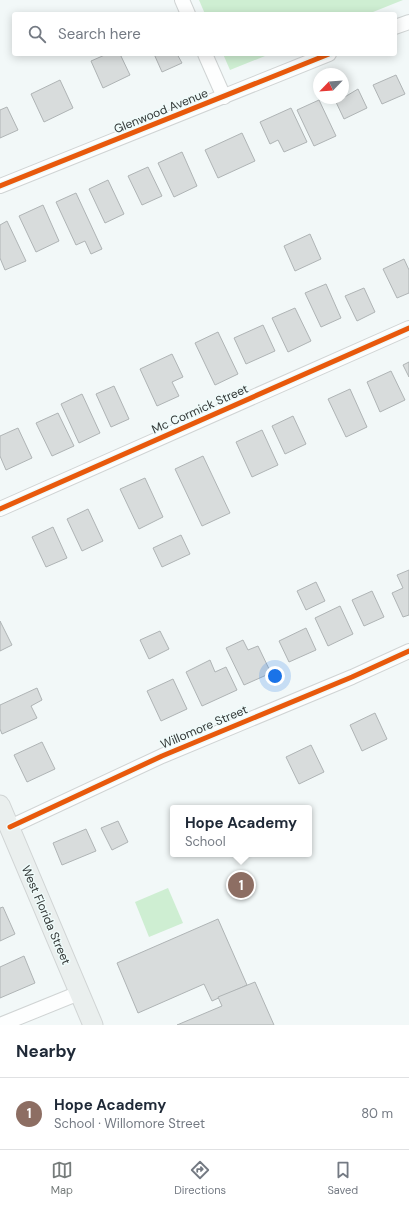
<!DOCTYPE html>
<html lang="en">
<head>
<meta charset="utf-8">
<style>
  body { margin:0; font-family:"DM Sans",sans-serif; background:#f6f6f7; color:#1f2937 }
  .compass { position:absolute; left:313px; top:68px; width:36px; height:36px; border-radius:50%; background:#fff; box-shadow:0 2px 10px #0003; rotate:245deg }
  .you { position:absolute; left:275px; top:676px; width:14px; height:14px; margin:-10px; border:3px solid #fff; border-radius:50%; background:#1a73e8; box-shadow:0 0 0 6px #1a73e833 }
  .badge { display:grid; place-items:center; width:26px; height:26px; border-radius:50%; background:#767c7b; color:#fff; font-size:13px; font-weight:700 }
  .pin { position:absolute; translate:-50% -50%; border:2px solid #fff; box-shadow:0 1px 4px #0006 }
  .popup { position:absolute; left:170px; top:805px; width:142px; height:52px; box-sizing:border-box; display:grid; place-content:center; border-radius:4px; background:#fff; filter:drop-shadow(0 1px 3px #0005); font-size:13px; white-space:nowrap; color:#747a83 }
  .popup b { font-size:15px; color:#1f2937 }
  .popup::after { content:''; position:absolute; left:50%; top:100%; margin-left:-8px; border:8px solid transparent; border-top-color:#fff }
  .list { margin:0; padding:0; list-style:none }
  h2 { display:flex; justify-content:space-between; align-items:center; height:52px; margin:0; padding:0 16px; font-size:17px }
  h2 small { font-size:13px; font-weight:400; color:#747a83 }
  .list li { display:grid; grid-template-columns:26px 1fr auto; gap:12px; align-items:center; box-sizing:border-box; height:72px; padding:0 16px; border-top:1px solid #e0e1e3 }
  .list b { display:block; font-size:15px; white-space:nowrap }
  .list p { margin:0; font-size:13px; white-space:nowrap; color:#747a83 }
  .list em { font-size:13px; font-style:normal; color:#747a83 }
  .icon { flex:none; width:22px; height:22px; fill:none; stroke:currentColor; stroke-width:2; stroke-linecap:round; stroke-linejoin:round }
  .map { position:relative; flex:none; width:409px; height:1025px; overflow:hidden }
  .search { position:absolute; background:#fff; box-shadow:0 2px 10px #0003; left:12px; right:12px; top:12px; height:44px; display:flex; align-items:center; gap:10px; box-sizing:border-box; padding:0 14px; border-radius:4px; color:#747a83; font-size:15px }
  .sheet { height:124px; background:#fff }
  nav { display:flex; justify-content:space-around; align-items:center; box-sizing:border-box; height:56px; border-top:1px solid #e0e1e3; background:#fff; font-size:11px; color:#747a83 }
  nav a { display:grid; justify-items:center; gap:2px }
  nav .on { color:#767c7b }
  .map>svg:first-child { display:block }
  .green { fill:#ceeed2 }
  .building { fill:#d8dcdc; stroke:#afb4b5 }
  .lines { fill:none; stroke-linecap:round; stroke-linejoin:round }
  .minor-casing { stroke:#d0d4d4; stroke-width:16 }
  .secondary-casing { stroke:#d0d4d4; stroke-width:21 }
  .minor { stroke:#fdfefe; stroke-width:14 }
  .secondary { stroke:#eaefee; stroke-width:19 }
  .cycleway-casing { stroke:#effbfa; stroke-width:8 }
  .cycleway { stroke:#e8590c; stroke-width:5 }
  .labels { text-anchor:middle; stroke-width:3; stroke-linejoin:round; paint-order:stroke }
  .street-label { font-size:12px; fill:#343938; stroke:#effbfa }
</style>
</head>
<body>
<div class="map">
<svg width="409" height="1025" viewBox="0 0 409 1025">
  <rect width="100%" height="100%" fill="#f2f8f8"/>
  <g class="green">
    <path d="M199,0H403L368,14H205Z"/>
    <path d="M223,54H270L230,70Z"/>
    <path d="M168,888L183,923L149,937L135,902Z"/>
  </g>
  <g class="building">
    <path d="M107,54H120L130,75L103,88L91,61Z"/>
    <path d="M154,54H177L182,63L162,72Z"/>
    <path d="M396,75L405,94L382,104L373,85Z"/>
    <path d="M60,80L73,108L44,122L31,94Z"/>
    <path d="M358,89L367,108L344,119L335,100L343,98Z"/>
    <path d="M319,100L336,136L314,146L297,110Z"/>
    <path d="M7,107L18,130L0,138V110Z"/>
    <path d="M291,108L307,142L284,152L278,140L270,144L260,122Z"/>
    <path d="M242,133L255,161L218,178L205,150Z"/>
    <path d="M182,152L197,186L174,197L158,163Z"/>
    <path d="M148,167L162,196L142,205L128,176Z"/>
    <path d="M108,180L124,214L105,223L89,189Z"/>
    <path d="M76,193L102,249L91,254L85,241L76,245L56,202Z"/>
    <path d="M43,205L59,241L36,252L19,216Z"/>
    <path d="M7,221L26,261L5,270L0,258V225Z"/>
    <path d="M310,234L321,259L295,271L284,246Z"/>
    <path d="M404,259L409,270V293L397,298L383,269Z"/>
    <path d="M326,284L341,318L321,327L305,293Z"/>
    <path d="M364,288L375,312L357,321L345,296Z"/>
    <path d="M295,308L311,341L288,352L272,318Z"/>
    <path d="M263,325L275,351L246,364L234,338Z"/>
    <path d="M218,332L238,374L215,385L195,343Z"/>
    <path d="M172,354L183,377L172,382L179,396L157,406L140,369Z"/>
    <path d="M409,362V377L403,365Z"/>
    <path d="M391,371L405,400L380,412L367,382Z"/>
    <path d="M114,386L129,419L111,427L96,394Z"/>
    <path d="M350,389L367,427L346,437L328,399Z"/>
    <path d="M82,394L100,433L79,443L61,404Z"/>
    <path d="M58,413L74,446L52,456L36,423Z"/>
    <path d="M293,416L306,444L285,454L272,426Z"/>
    <path d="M18,428L32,458L6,470L0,456V436Z"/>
    <path d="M262,430L278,465L252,477L236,442Z"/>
    <path d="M203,456L230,513L202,526L175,469Z"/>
    <path d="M145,478L163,517L139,529L120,489Z"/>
    <path d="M88,509L103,541L82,551L67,519Z"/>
    <path d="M53,527L67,558L46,567L32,537Z"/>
    <path d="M181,535L190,554L162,567L153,548Z"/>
    <path d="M409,570V615L403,617L392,593L403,588L397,575Z"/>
    <path d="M316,582L325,601L306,610L297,591Z"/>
    <path d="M372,591L384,617L364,626L352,600Z"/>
    <path d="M340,606L353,634L328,646L315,618Z"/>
    <path d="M0,621L12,645L0,651Z"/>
    <path d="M306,628L316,650L289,662L279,641Z"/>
    <path d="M160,631L169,649L149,659L140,640Z"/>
    <path d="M243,640L248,650L258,646L271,673L244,685L226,648Z"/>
    <path d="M210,660L215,672L226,667L237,690L202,706L186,672Z"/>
    <path d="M173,679L187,709L161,721L147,691Z"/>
    <path d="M37,688L42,700L31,706L37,718L2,734L0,729V705Z"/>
    <path d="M375,713L387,739L362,751L350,725Z"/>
    <path d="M42,742L55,769L27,782L14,755Z"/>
    <path d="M311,745L324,772L299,784L286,757Z"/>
    <path d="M118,821L128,842L112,850L101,828Z"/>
    <path d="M86,829L96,851L62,865L53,843Z"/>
    <path d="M3,907L15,934L0,941V908Z"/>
    <path d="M218,919L247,985L212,1001L204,984L138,1013L117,963Z"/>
    <path d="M24,956L35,983L0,998V967Z"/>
    <path d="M255,982L274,1025H177L222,1006L218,997Z"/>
  </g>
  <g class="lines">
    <defs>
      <g id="minor">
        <path d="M182,0L188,14"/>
        <path d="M395,27L409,22"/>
        <path d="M205,54L224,97"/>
        <path d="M0,186L329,54"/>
        <path d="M0,509L409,328"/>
        <path d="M10,827L162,756L352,677L409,651"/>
        <path d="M0,1025L79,993"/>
      </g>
      <path id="secondary" d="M0,805L93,1025"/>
    </defs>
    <use href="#minor" class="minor-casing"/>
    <use href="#secondary" class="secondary-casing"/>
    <use href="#minor" class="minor"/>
    <use href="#secondary" class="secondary"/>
    <defs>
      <g id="cycleway">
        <path d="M0,186L329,54"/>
        <path d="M0,509L409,328"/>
        <path d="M10,827L162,756L352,677L409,651"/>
      </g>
    </defs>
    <use href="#cycleway" class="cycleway-casing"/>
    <use href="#cycleway" class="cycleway"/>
  </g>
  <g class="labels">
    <g class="street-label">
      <text transform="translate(161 111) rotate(-22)" y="4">Glenwood Avenue</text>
      <text transform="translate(200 409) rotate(-24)" y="4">Mc Cormick Street</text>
      <text transform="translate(204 727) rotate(-23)" y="4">Willomore Street</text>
      <text transform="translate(46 915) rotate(67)" y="4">West Florida Street</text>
    </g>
  </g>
</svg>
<svg class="compass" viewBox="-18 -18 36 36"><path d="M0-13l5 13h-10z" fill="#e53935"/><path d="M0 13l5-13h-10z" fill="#747a83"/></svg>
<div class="you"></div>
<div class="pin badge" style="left:241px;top:885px;background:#8d6e63">1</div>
<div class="popup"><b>Hope Academy</b>School</div>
<div class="search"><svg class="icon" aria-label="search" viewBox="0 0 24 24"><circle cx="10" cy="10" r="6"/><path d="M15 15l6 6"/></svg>Search here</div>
</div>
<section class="sheet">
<h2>Nearby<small></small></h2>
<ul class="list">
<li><span class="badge" style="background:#8d6e63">1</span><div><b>Hope Academy</b><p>School · Willomore Street</p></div><em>80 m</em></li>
</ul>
</section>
<nav>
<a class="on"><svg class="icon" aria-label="map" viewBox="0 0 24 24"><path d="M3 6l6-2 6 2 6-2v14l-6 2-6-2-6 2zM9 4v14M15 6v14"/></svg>Map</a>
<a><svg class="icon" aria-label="directions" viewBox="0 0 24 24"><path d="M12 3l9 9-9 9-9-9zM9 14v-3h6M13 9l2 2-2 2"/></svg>Directions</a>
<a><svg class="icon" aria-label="saved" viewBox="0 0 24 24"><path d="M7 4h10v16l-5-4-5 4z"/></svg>Saved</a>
</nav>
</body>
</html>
